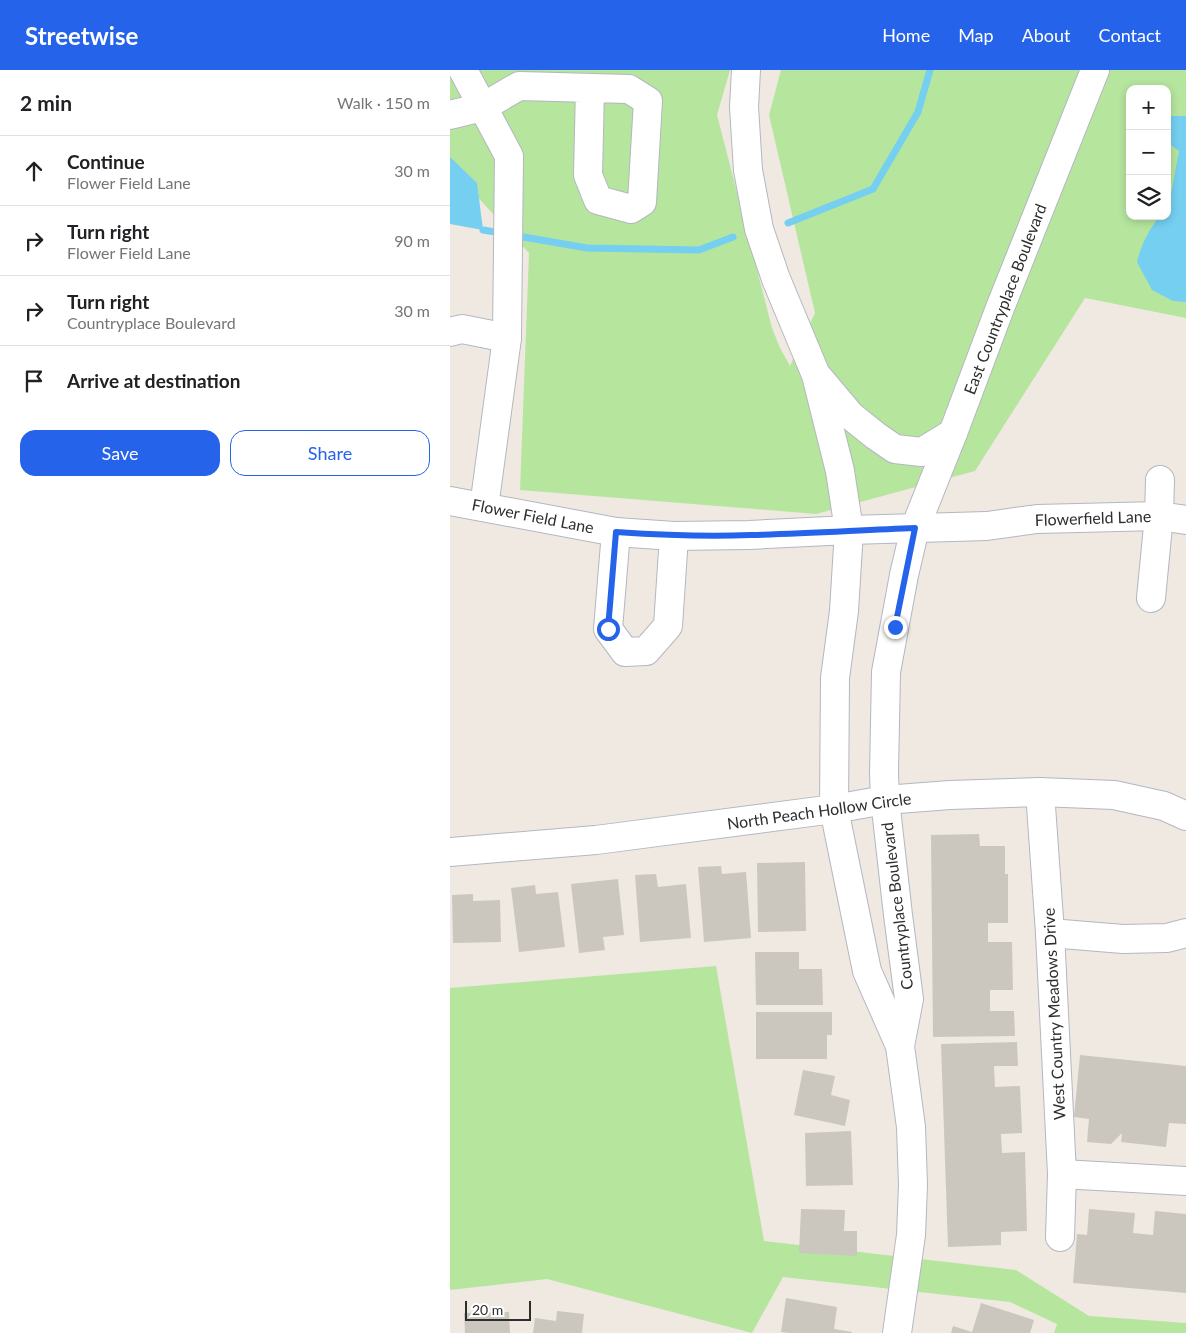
<!DOCTYPE html>
<html lang="en">
<head>
<meta charset="utf-8">
<style>
  body { margin:0; font-family:Lato,sans-serif; background:#f6f6f6; color:#202124 }
  .controls { position:absolute; right:15px; top:15px; display:grid; overflow:hidden; border-radius:10px; box-shadow:0 2px 8px #0003 }
  .controls button { width:45px; height:45px; display:grid; place-items:center; padding:0; border:0; border-bottom:1px solid #e0e0e0; background:#fff; color:#202124; font:25px sans-serif }
  .scale { position:absolute; left:15px; bottom:12px; width:66px; box-sizing:border-box; padding-left:5px; border:2px solid #2e2e2e; border-top:0; font-size:14px; line-height:18px; white-space:nowrap; color:#2e2e2e; -webkit-text-stroke:4px #fff; paint-order:stroke }
  .stop { position:absolute; width:15px; height:15px; margin:-11px; border:4px solid #2563eb; border-radius:50%; background:#fff }
  .stop.end { background:#2563eb; border-color:#fff; box-shadow:0 1px 5px #0008 }
  .list { margin:0; padding:0; list-style:none }
  h2 { display:flex; justify-content:space-between; align-items:center; height:65px; margin:0; padding:0 20px; font-size:21px }
  h2 small { font-size:16px; font-weight:400; color:#757577 }
  .list li { display:grid; grid-template-columns:32px 1fr auto; gap:15px; align-items:center; box-sizing:border-box; height:70px; padding:0 20px; border-top:1px solid #e0e0e0 }
  .list b { display:block; font-size:19px; white-space:nowrap }
  .list p { margin:0; font-size:16px; white-space:nowrap; color:#757577 }
  .list em { font-size:16px; font-style:normal; color:#757577 }
  .actions { display:flex; gap:10px; padding:15px 20px }
  .actions a { flex:1; padding:11px 0; border:1px solid #2563eb; border-radius:15px; text-align:center; font-size:18px; color:#2563eb }
  .actions .main { background:#2563eb; color:#fff }
  .icon { flex:none; width:28px; height:28px; fill:none; stroke:currentColor; stroke-width:2; stroke-linecap:round; stroke-linejoin:round }
  .map { position:relative; flex:none; width:736px; height:1263px; overflow:hidden }
  header { display:flex; align-items:center; gap:30px; box-sizing:border-box; height:70px; padding:0 25px; background:#2563eb; color:#fff }
  header strong { font-size:24px }
  nav { display:flex; gap:28px; margin-inline-start:auto; font-size:18px }
  main { display:flex }
  aside { flex:1; background:#fff }
  .map>svg:first-child { display:block }
  .green { fill:#b6e59e; fill-rule:evenodd }
  .water { fill:#75cff0 }
  .lines { fill:none; stroke-linecap:round; stroke-linejoin:round }
  .stream { stroke:#75cff0; stroke-width:7 }
  .building { fill:#cbc7bf }
  .minor-casing { stroke:#b4b7c1; stroke-width:30 }
  .minor { stroke:#fff; stroke-width:28 }
  .route { stroke:#2563eb; stroke-width:6 }
  .labels { text-anchor:middle; stroke-width:5; stroke-linejoin:round; paint-order:stroke }
  .street-label { font-size:16px; fill:#2e2e2e; stroke:#fff }
</style>
</head>
<body>
<header>
<strong>Streetwise</strong>
<nav><a>Home</a><a>Map</a><a>About</a><a>Contact</a></nav>
</header>
<main>
<aside>
<h2>2 min<small>Walk · 150 m</small></h2>
<ul class="list">
<li><svg class="icon" aria-label="ahead" viewBox="0 0 24 24"><path d="M12 20V5M6 11l6-6 6 6"/></svg><div><b>Continue</b><p>Flower Field Lane</p></div><em>30 m</em></li>
<li><svg class="icon" aria-label="right" viewBox="0 0 24 24"><path d="M7 20v-9h11M14 6l5 5-5 5"/></svg><div><b>Turn right</b><p>Flower Field Lane</p></div><em>90 m</em></li>
<li><svg class="icon" aria-label="right" viewBox="0 0 24 24"><path d="M7 20v-9h11M14 6l5 5-5 5"/></svg><div><b>Turn right</b><p>Countryplace Boulevard</p></div><em>30 m</em></li>
<li><svg class="icon" aria-label="arrive" viewBox="0 0 24 24"><path d="M6 21V4h12l-3 4 3 4H6"/></svg><div><b>Arrive at destination</b></div></li>
</ul>
<div class="actions"><a class="main">Save</a><a>Share</a></div>
</aside>
<div class="map">
<svg width="736" height="1263" viewBox="0 0 736 1263">
  <rect width="100%" height="100%" fill="#efe9e1"/>
  <g class="green">
    <path d="M0,0H280L267,45L322,258L330,278L340,296L365,243L319,45L331,0H736V248L635,228L525,401L366,444L70,420L79,183L0,97ZM680,19H717V146H680Z"/>
    <path d="M266,896L314,1171L566,1200L639,1246L736,1253V1263H604L607,1254L560,1232L333,1207L302,1263L97,1209L0,1220V918Z"/>
  </g>
  <g class="water">
    <path d="M721,46H736V232L723,231L702,220L687,192C691,175 699,159 710,146H717V136L721,124L729,81L717,72V56Z"/>
    <path d="M0,87L27,113L33,160L0,154Z"/>
  </g>
  <g class="lines">
    <g class="stream">
      <path d="M338,153L423,119L468,42L480,0"/>
      <path d="M33,160L52,163"/>
      <path d="M62,165L137,178L249,180L283,167"/>
    </g>
  </g>
  <g class="building">
    <path d="M529,764L530,776H555V804H558V853H538V872H562L563,920H540V941H564L565,966L483,967L481,765Z"/>
    <path d="M355,792L356,861L308,862L307,793Z"/>
    <path d="M271,796L272,804L296,802L301,868L254,872L248,797Z"/>
    <path d="M206,804L208,817L236,814L241,868L190,872L185,805Z"/>
    <path d="M168,809L174,865L153,867L155,880L129,883L121,814Z"/>
    <path d="M85,815L86,824L108,822L115,877L69,882L61,818Z"/>
    <path d="M23,824V831L50,830L51,872L3,873L2,825Z"/>
    <path d="M305,882H349V899H372L373,935H306Z"/>
    <path d="M306,942H382V965H377V989H306Z"/>
    <path d="M567,972L568,996H544L545,1017L570,1016L572,1063L551,1064L552,1083L575,1082L577,1161L551,1162V1175L498,1177L491,974Z"/>
    <path d="M630,985L736,996V1054L719,1053L716,1077L671,1072L672,1063L661,1074L637,1072L639,1049L624,1047Z"/>
    <path d="M353,1000L385,1006L381,1025L400,1030L395,1056L344,1045Z"/>
    <path d="M401,1061L403,1115L356,1116L355,1063Z"/>
    <path d="M351,1139L395,1140L394,1161H407V1186L349,1183Z"/>
    <path d="M639,1139L685,1143L683,1163L703,1165L705,1141L736,1144V1223L623,1213L627,1164L637,1165Z"/>
    <path d="M336,1228L387,1237L384,1259L402,1262V1263H339L331,1262Z"/>
    <path d="M531,1233L584,1250L580,1263H501L503,1256L522,1262Z"/>
    <path d="M107,1241L134,1244L132,1263H83L85,1248L106,1251Z"/>
    <path d="M59,1242L60,1263H15L14,1243Z"/>
  </g>
  <g class="lines">
    <defs>
      <g id="minor">
        <path d="M13,0L59,86L57,268"/>
        <path d="M296,0L294,37L298,100L309,159L326,209L366,305L390,401L399,460L394,541L385,608L384,739L417,901L450,976L461,1057L463,1115L461,1165L447,1263"/>
        <path d="M0,45L33,37L69,16L179,19L198,31L192,132L181,139L148,130L138,105L140,18"/>
        <path d="M0,262L12,259L57,268L34,437"/>
        <path d="M369,308L401,346L426,366L445,379L472,382L503,363"/>
        <path d="M0,431L166,462L224,466L299,465L399,460L537,456L587,449L709,446L736,450"/>
        <path d="M166,462L158,559L175,582L196,581L218,556L224,466"/>
        <path d="M701,528L709,446L710,410"/>
        <path d="M590,722L600,863L612,1104L610,1167"/>
        <path d="M0,782L146,770L384,739L435,730L500,725L590,722L664,725L714,736L736,746"/>
        <path d="M600,863L673,869L717,868L736,863"/>
        <path d="M450,976L459,929L448,845L435,730L434,703L436,602L454,505L465,458L503,363L550,238L645,0"/>
        <path d="M612,1104L736,1111"/>
      </g>
    </defs>
    <use href="#minor" class="minor-casing"/>
    <use href="#minor" class="minor"/>
  </g>
  <g class="lines">
    <path class="route" d="M158,559L166,462C211,465 255,467 300,465C355,464 410,460 465,458L445,557"/>
  </g>
  <g class="labels">
    <g class="street-label">
      <text transform="translate(555 229) rotate(-69)" y="6">East Countryplace Boulevard</text>
      <text transform="translate(83 446) rotate(11)" y="6">Flower Field Lane</text>
      <text transform="translate(643 448) rotate(-2)" y="6">Flowerfield Lane</text>
      <text transform="translate(369 741) rotate(-8)" y="6">North Peach Hollow Circle</text>
      <text transform="translate(447 836) rotate(-97)" y="6">Countryplace Boulevard</text>
      <text transform="translate(604 944) rotate(-93)" y="6">West Country Meadows Drive</text>
    </g>
  </g>
</svg>
<div class="controls">
<button>+</button>
<button>−</button>
<button><svg class="icon" aria-label="layers" viewBox="0 0 24 24"><path d="M12 4l9 5-9 5-9-5zM3 14l9 5 9-5"/></svg></button>
</div>
<div class="scale">20 m</div>
<div class="stop" style="left:158px;top:559px"></div>
<div class="stop end" style="left:445px;top:557px"></div>
</div>
</main>
</body>
</html>
